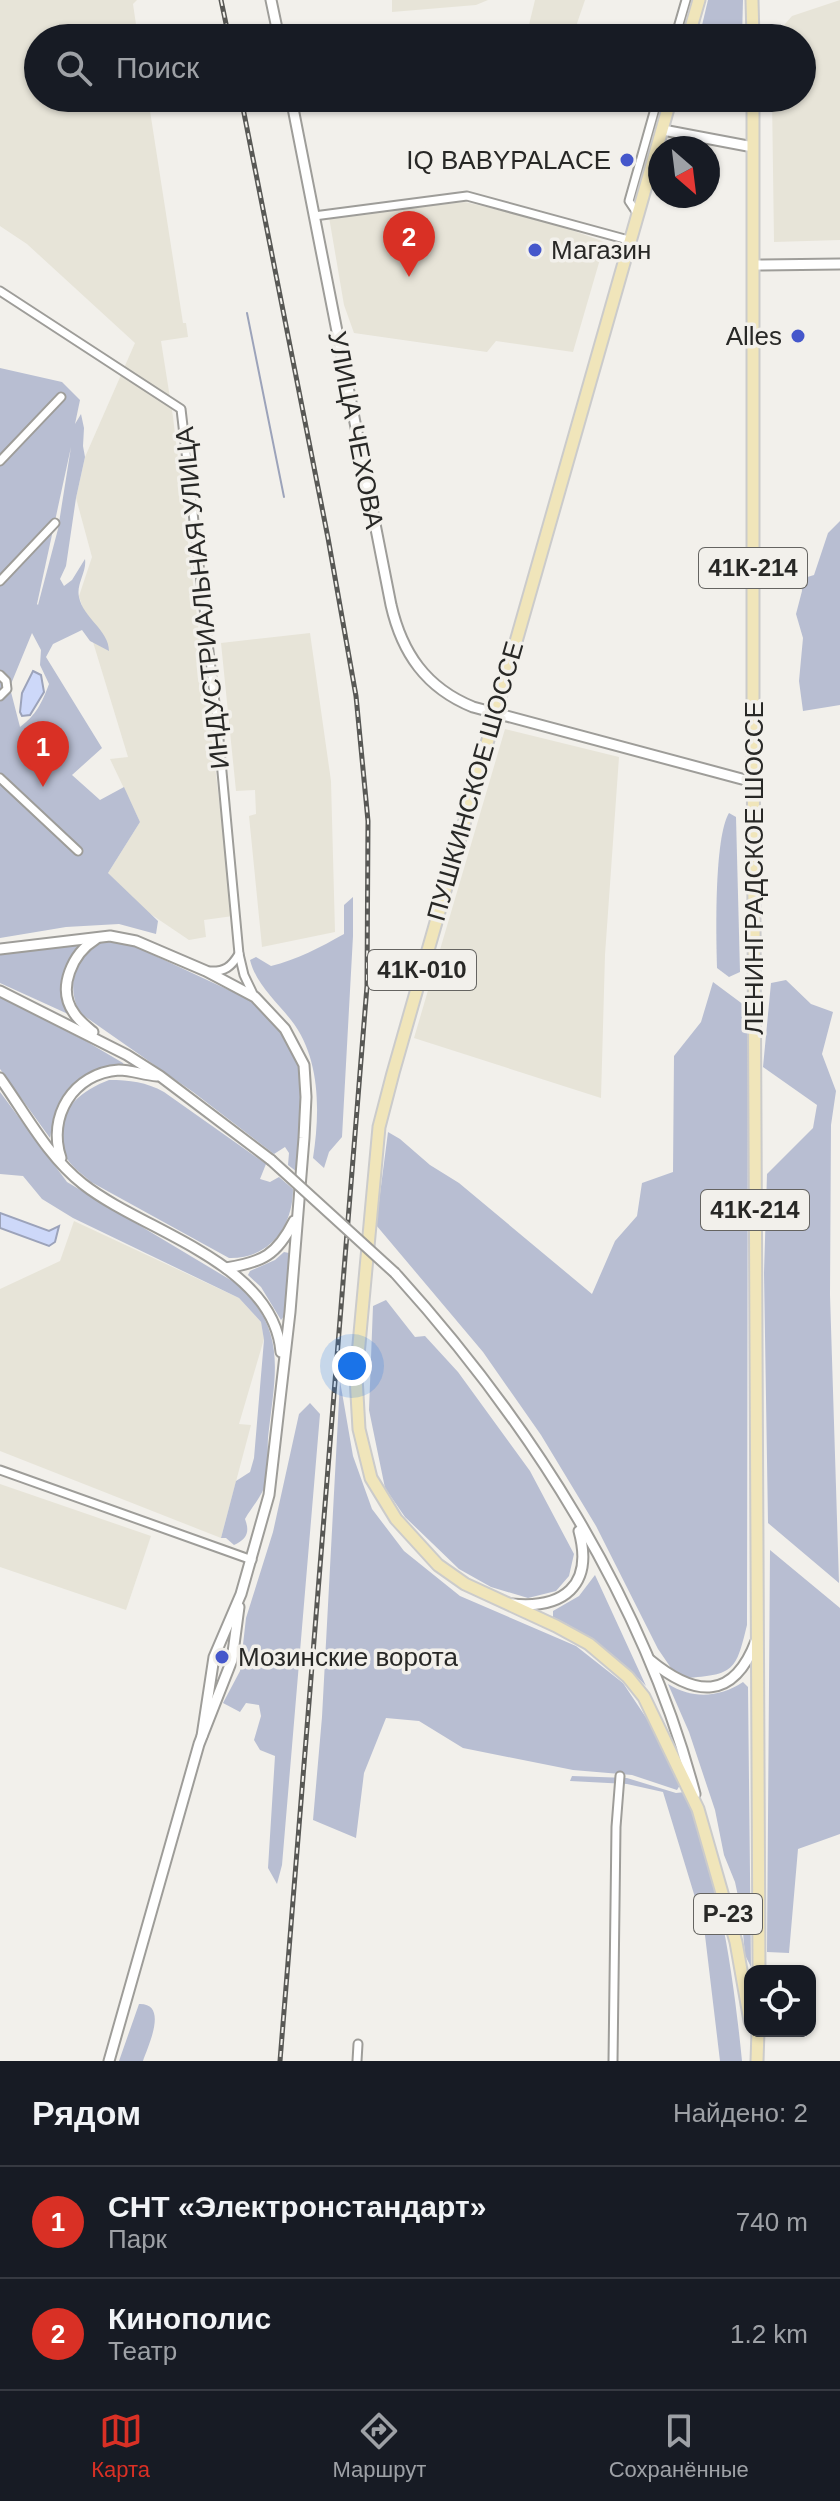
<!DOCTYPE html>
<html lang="ru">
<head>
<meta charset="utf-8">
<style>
  body { margin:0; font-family:Arial,sans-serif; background:#20242c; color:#f1f3f6 }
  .controls { position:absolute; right:24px; bottom:24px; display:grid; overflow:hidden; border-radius:16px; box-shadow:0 2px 6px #0004 }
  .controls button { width:72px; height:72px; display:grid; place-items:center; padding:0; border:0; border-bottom:2px solid #363941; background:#171b24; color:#f1f3f6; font:40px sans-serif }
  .compass { position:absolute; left:648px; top:136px; width:72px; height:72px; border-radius:50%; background:#171b24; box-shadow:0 2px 6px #0004; rotate:152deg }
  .you { position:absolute; left:352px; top:1366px; width:28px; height:28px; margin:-20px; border:6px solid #fff; border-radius:50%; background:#1a73e8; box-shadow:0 0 0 12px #1a73e833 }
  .badge { display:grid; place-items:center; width:52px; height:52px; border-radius:50%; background:#d93025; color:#fff; font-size:26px; font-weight:700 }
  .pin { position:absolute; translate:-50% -66px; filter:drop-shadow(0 2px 4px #0008) }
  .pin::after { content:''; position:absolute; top:42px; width:28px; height:24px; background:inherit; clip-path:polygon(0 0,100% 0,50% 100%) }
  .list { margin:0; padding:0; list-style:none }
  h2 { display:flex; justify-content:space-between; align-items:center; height:104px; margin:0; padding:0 32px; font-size:34px }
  h2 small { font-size:26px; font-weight:400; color:#9ea1a6 }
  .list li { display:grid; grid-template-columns:52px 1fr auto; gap:24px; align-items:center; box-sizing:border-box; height:112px; padding:0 32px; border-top:2px solid #363941 }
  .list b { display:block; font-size:30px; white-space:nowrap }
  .list p { margin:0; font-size:26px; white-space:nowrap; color:#9ea1a6 }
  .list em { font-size:26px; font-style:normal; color:#9ea1a6 }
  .icon { flex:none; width:44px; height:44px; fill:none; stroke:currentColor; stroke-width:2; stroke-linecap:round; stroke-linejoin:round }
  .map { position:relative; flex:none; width:840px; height:2061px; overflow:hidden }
  .search { position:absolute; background:#171b24; box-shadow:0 2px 6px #0004; left:24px; right:24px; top:24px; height:88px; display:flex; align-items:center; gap:20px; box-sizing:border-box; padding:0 28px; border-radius:44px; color:#9ea1a6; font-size:30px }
  .sheet { height:328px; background:#171b24 }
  nav { display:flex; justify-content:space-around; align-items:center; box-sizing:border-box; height:112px; border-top:2px solid #363941; background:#171b24; font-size:22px; color:#9ea1a6 }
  nav a { display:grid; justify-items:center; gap:4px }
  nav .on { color:#d93025 }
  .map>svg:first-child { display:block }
  .built { fill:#e7e4d8 }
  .green { fill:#b8bed2; fill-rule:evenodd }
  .water { fill:#cdd8f9; stroke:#9ca3ba; stroke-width:2 }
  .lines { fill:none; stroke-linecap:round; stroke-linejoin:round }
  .stream { stroke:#9ca3ba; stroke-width:2 }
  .street-casing { stroke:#9e9d99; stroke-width:11 }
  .secondary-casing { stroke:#9e9d99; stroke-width:13 }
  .primary-casing { stroke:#cbcbcb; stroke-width:15 }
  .street { stroke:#fff; stroke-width:7 }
  .secondary { stroke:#fff; stroke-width:9 }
  .primary { stroke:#f0e5ba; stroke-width:11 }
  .rail-casing { stroke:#585855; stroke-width:5 }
  .rail { stroke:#f2f0eb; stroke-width:2; stroke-dasharray:6; stroke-linecap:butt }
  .secondary-bridge-casing { stroke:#9e9d99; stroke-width:13; stroke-linecap:butt }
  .secondary-bridge { stroke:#fff; stroke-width:9 }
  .poi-dot { fill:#4557cb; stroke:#f2f0eb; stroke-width:3 }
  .labels { text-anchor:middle; stroke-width:7; stroke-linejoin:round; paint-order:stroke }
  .shield { fill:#f2f0eb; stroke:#656461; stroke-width:2 }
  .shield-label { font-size:24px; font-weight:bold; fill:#282826 }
  .poi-label { font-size:26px; fill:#282826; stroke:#f2f0eb; text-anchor:end }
  .street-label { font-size:26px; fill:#282826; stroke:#f2f0eb }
</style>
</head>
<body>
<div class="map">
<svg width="840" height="2061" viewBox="0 0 840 2061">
  <rect width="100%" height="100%" fill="#f2f0eb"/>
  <g class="built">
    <path d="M0,0H137L133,4L138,38H38V98H148L183,323H186L188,337L161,341L173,417L233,916L204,920L206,937L189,940L149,913L108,873L140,822L110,759L128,757L79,596L92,557L76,498L85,457L135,343L27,244L0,226Z"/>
    <path d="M392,0H488L476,5L392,12Z"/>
    <path d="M535,0H585L572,38H541L527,33Z"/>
    <path d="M840,0V240L774,242L772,98H802V38H773L792,16Z"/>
    <path d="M465,202L546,221L605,242L573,352L496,341L487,352L354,333L344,305L329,217Z"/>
    <path d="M310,633L331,781L335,932L262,947L249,816L256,814L255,790L236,791L221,643Z"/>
    <path d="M505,729L619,757L605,955L601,1098L414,1038Z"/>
    <path d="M74,1221L239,1298L261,1322L264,1339L239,1424L251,1425L221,1538L0,1451V1289L60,1261Z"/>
    <path d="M0,1484L151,1536L126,1610L0,1567Z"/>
  </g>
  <g class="green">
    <path d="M708,0H743L742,38H699Z"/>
    <path d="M0,368L62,382L80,400L75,424L81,414L84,428L83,446L85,457L76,498L66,566L60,579L64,586L72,580L85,559C87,572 76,584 79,597C83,618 109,630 109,651L90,641L82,630L53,644L46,657L102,748L72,775L100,800L124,787L140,822L108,873L158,921L156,934L119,924L66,927L0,938V680L11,692L20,727C36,715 42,703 49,684L40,665L41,650L32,633L11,684L0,672ZM71,447L58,529L38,605L37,604Z"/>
    <path d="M840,521V705L803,711L799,681L803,638L796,614L802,591L801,579L814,575L828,533Z"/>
    <path d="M729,813L736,817L740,972L729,977L717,968C716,935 714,838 729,813Z"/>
    <path d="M353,897V936L342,1137L329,1152L324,1168L313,1158C320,1113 321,1058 291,1020C276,1001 256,984 250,960L256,957L271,966C296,960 321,947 344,934V905Z"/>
    <path d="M105,941L132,945L248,999L281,1028L297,1057L301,1092L297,1172L288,1165L289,1153L285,1147L274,1154L193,1092L80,1013C66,988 73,949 105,941Z"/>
    <path d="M82,943C64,965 58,987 68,1014L0,983V952Z"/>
    <path d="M786,980L811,1004L833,1012L822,1054L836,1091L831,1125L830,1295L839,1583L768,1523L764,1273L767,1174L813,1128L817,1105L763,1067L771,983Z"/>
    <path d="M713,982L748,1008L747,1625C736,1670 735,1675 685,1678L671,1668L658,1649L596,1526L541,1435L483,1352L376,1225L388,1132L400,1139L430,1165L459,1183L592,1294L615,1241L637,1216L642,1183L673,1172L674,1056L701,1022Z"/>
    <path d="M0,997L84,1040L123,1063L124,1065C74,1076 61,1088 50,1138L0,1069Z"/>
    <path d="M109,1080C130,1080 146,1082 164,1092L266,1164L260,1179L270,1182L279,1177L293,1189C293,1227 269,1259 229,1258L91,1182C85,1176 77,1171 71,1164C41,1127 73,1093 109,1080Z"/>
    <path d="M0,1092L67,1182L234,1282C289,1329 275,1373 268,1438C267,1453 270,1473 264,1488C259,1500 251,1508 245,1519C250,1532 247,1539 234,1545L226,1538H221L236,1481L250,1472L254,1458L264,1340L261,1322L239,1298L73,1218L42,1199L23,1176L0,1174Z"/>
    <path d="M284,1252L289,1253L291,1257L284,1316L281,1320L261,1287L248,1275L250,1271L275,1260Z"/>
    <path d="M386,1300L415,1337L425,1336L458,1372L530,1471L574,1554L569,1576L556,1591L528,1598L491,1587L459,1569L405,1517L385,1488L369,1410L373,1306Z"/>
    <path d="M340,1381L353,1456L372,1509L404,1551L460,1596L576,1646L623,1683L653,1728L680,1785L677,1790L632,1775L573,1770L463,1748L419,1721L386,1718L364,1773L356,1838L313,1820L322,1717Z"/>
    <path d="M310,1403L320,1414L282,1865L277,1884L268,1868L275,1756L260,1750L254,1740L261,1716L259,1705L246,1703L240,1712L223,1703L240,1671L246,1618L273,1532L299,1414Z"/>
    <path d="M770,1550L840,1608V1834L798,1849L789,1953L767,1952Z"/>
    <path d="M595,1575L646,1686C619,1657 589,1634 553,1617V1611L579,1596Z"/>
    <path d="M743,1682L748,1687L751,1967L745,1955L741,1910L735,1882L724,1855L715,1810L689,1732L668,1684C692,1699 719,1698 743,1682Z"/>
    <path d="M572,1776L627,1778L676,1793L685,1792C719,1877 733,1970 742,2061H720L704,1927L663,1792L627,1784L570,1781Z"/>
    <path d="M139,2004C169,2003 148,2046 143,2061H119Z"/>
  </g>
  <g class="water">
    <path d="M33,671L41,675L44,692L30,715L22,716L20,712L22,693Z"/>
    <path d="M0,1213L49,1231L59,1226L55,1242L49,1246L0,1228Z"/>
  </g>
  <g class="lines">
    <path class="stream" d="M247,313L284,497"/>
    <defs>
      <g id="street">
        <path d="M675,38L686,0"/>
        <path d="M637,213L629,201L658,98"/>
        <path d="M314,216L467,196L632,241"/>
        <path d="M0,291L181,409L218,729L239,954L244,975L254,996"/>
        <path d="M0,461L61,397"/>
        <path d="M0,581L55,523"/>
        <path d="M0,675L6,681L7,689L0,696"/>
        <path d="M0,778L78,851"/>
        <path d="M209,971C225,972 231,967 239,954"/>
        <path d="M0,1470L252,1560"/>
        <path d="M357,2061L358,2044"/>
        <path d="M613,2061L616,1827L620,1776"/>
      </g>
      <g id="secondary">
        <path d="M271,0L279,38"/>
        <path d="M291,98L391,605C402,653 426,688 473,707L753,782"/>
        <path d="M663,130L753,147"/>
        <path d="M754,265L840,264"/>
        <path d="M0,949L110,936L136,941L206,971L255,997L285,1029L304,1065L306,1097L304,1138L290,1312L269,1495L241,1594L214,1657L202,1736"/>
        <path d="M0,991L127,1055L160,1076L271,1160"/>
        <path d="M93,1032C86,1026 78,1020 74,1013C56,988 73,953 96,939"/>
        <path d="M0,1078C25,1113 48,1157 83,1184C144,1232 273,1262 281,1352"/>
        <path d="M61,1158C47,1117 73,1073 119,1070C131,1070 144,1075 157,1076"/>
        <path d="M226,1268C263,1262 277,1255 294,1221"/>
        <path d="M395,1273C529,1421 644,1599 695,1794"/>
        <path d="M512,1604C563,1609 594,1586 579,1531"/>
        <path d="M650,1660C695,1697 733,1701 756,1641"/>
        <path d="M109,2061L199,1744L232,1660L239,1607"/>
      </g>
      <g id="primary">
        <path d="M752,0L753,38"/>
        <path d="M688,38L699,0"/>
        <path d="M671,98L393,1073L379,1127L356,1377L359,1429L371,1478L396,1519L438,1565L465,1584L556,1626L589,1644L628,1677L644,1697L698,1809L736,1942L750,2021"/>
        <path d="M753,98V710L759,1971"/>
        <path d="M757,2061L758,2031"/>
      </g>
    </defs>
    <use href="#street" class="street-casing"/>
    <use href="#secondary" class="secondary-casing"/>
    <use href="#primary" class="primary-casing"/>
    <use href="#street" class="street"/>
    <use href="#secondary" class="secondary"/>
    <use href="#primary" class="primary"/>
    <defs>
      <g id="rail">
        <path d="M221,0L229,38"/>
        <path d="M241,98L328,538L356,696L368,821L367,986L280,2061"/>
      </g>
    </defs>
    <use href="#rail" class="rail-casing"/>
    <use href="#rail" class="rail"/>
    <defs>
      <path id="secondary-bridge" d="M271,1160L395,1273"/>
    </defs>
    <use href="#secondary-bridge" class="secondary-bridge-casing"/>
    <use href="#secondary-bridge" class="secondary-bridge"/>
  </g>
  <g class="poi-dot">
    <circle cx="627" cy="160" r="8"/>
    <circle cx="535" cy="250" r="8"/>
    <circle cx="798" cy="336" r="8"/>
    <circle cx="222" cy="1657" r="8"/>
  </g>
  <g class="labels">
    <g class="shield">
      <rect x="699" y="548" width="108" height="40" rx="6"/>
      <rect x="368" y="950" width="108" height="40" rx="6"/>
      <rect x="701" y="1190" width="108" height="40" rx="6"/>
      <rect x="694" y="1894" width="68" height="40" rx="6"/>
    </g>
    <g class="shield-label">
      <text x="753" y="576">41К-214</text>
      <text x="422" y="978">41К-010</text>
      <text x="755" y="1218">41К-214</text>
      <text x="728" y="1922">Р-23</text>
    </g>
    <g class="poi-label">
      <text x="611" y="169">IQ BABYPALACE</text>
      <text x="551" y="259" text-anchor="start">Магазин</text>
      <text x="782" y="345">Alles</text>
      <text x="238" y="1666" text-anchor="start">Мозинские ворота</text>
    </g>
    <g class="street-label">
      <text transform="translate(356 430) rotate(79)" y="9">УЛИЦА ЧЕХОВА</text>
      <text transform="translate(202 598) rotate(-96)" y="9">ИНДУСТРИАЛЬНАЯ УЛИЦА</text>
      <text transform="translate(475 781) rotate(-74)" y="9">ПУШКИНСКОЕ ШОССЕ</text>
      <text transform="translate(754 868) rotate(-90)" y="9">ЛЕНИНГРАДСКОЕ ШОССЕ</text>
    </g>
  </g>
</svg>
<div class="controls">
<button><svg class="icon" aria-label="locate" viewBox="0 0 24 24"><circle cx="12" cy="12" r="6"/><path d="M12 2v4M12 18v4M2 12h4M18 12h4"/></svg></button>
</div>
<svg class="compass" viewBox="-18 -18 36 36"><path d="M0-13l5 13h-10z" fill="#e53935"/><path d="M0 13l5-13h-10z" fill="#9ea1a6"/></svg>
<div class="you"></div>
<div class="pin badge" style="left:43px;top:787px">1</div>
<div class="pin badge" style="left:409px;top:277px">2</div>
<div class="search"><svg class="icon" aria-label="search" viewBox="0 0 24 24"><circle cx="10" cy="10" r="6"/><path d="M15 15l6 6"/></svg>Поиск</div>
</div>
<section class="sheet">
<h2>Рядом<small>Найдено: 2</small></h2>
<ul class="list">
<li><span class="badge">1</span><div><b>СНТ «Электронстандарт»</b><p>Парк</p></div><em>740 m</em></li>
<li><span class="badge">2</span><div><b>Кинополис</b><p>Театр</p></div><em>1.2 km</em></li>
</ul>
</section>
<nav>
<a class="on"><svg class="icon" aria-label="map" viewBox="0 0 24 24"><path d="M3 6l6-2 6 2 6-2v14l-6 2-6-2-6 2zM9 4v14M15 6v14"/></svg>Карта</a>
<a><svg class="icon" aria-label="directions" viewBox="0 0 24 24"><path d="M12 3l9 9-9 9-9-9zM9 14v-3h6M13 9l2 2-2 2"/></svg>Маршрут</a>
<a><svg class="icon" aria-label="saved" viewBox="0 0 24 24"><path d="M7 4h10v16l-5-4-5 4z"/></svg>Сохранённые</a>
</nav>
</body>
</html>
